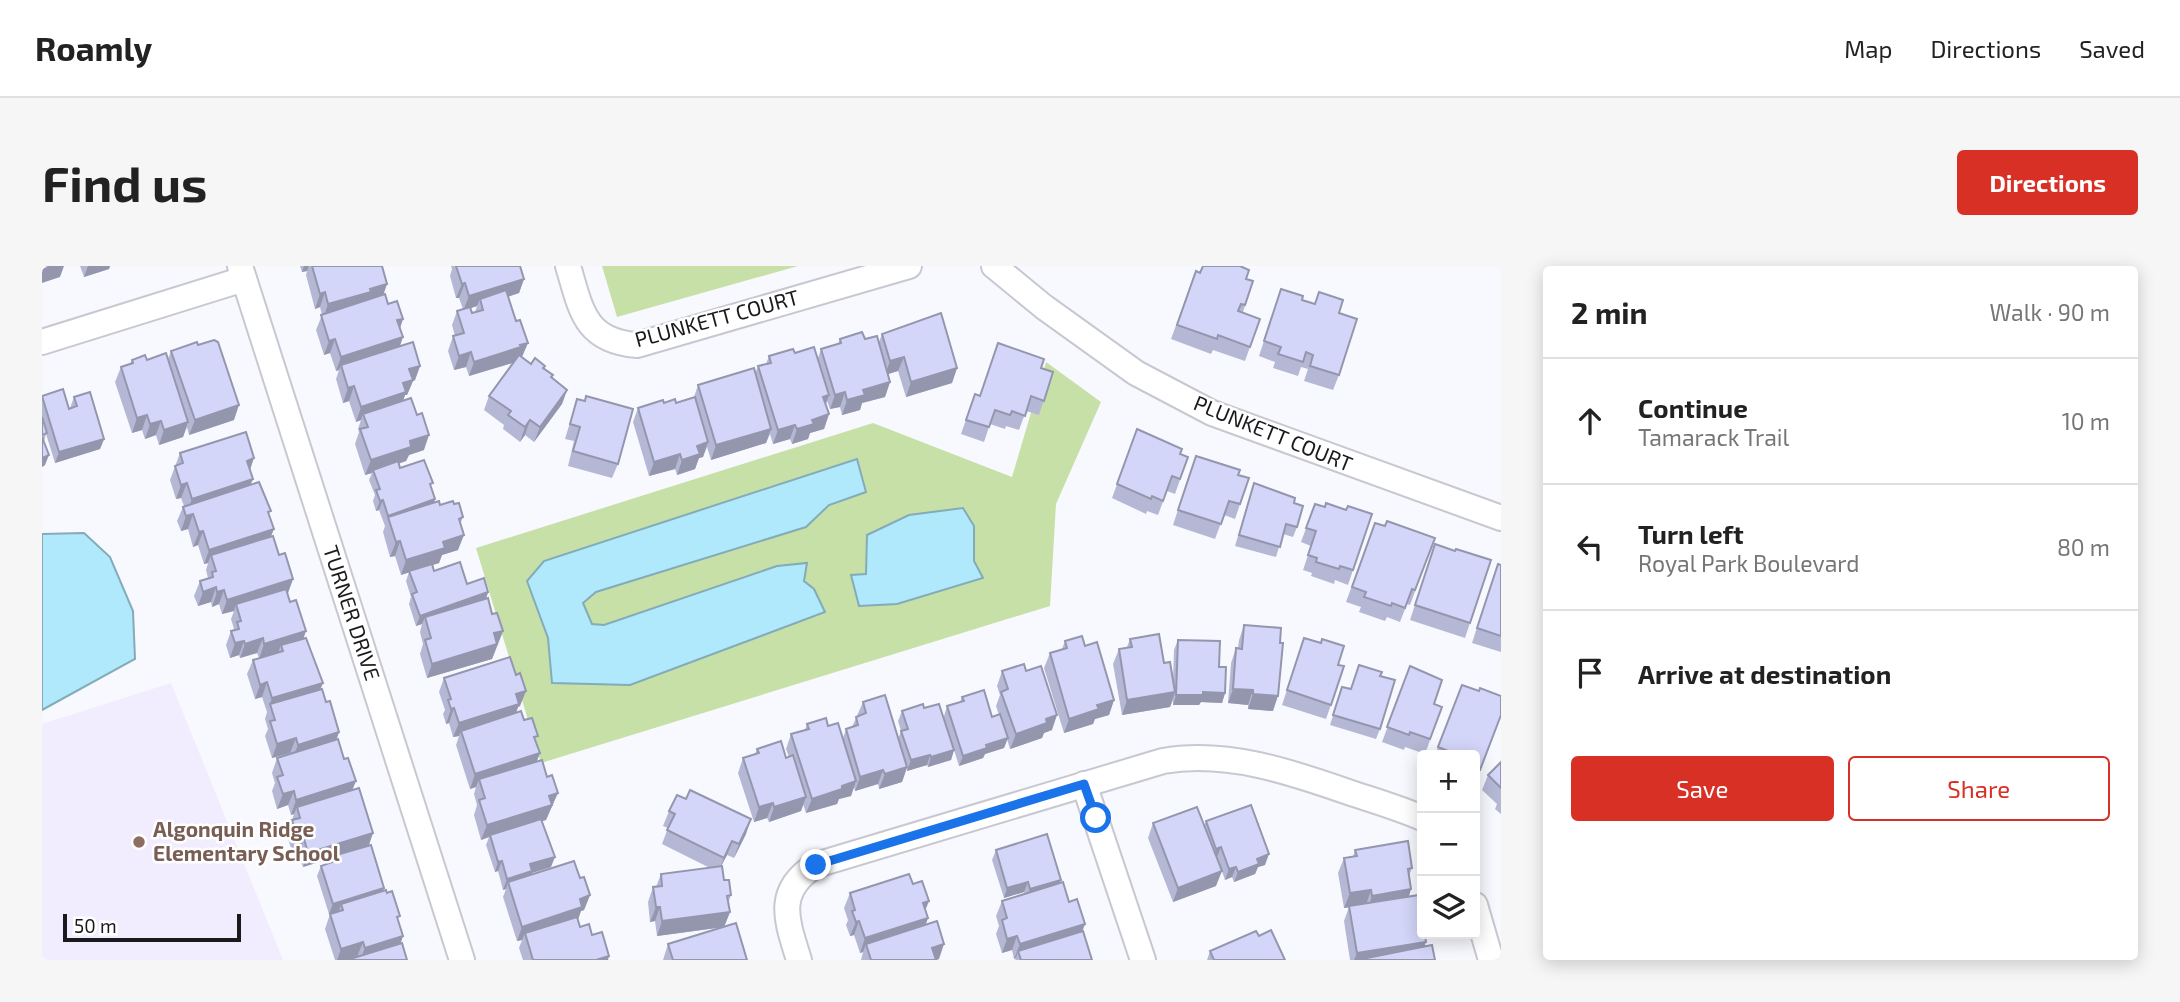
<!DOCTYPE html>
<html lang="en">
<head>
<meta charset="utf-8">
<style>
  body { margin:0; font-family:"Exo 2",sans-serif; background:#f6f6f6; color:#222 }
  .controls { position:absolute; right:21px; bottom:21px; display:grid; overflow:hidden; border-radius:7px; box-shadow:0 4px 18px #0003 }
  .controls button { width:63px; height:63px; display:grid; place-items:center; padding:0; border:0; border-bottom:2px solid #e0e0e0; background:#fff; color:#222; font:35px sans-serif }
  .scale { position:absolute; left:21px; bottom:18px; width:178px; box-sizing:border-box; padding-left:7px; border:4px solid #1a1a1d; border-top:0; font-size:19px; line-height:24px; white-space:nowrap; color:#1a1a1d; -webkit-text-stroke:5px #fff; paint-order:stroke }
  .stop { position:absolute; width:21px; height:21px; margin:-16px; border:5px solid #1a73e8; border-radius:50%; background:#fff }
  .stop.end { background:#1a73e8; border-color:#fff; box-shadow:0 2px 7px #0008 }
  .list { margin:0; padding:0; list-style:none }
  h2 { display:flex; justify-content:space-between; align-items:center; height:91px; margin:0; padding:0 28px; font-size:30px }
  h2 small { font-size:23px; font-weight:400; color:#767676 }
  .list li { display:grid; grid-template-columns:46px 1fr auto; gap:21px; align-items:center; box-sizing:border-box; height:126px; padding:0 28px; border-top:2px solid #e0e0e0 }
  .list b { display:block; font-size:26px; white-space:nowrap }
  .list p { margin:0; font-size:23px; white-space:nowrap; color:#767676 }
  .list em { font-size:23px; font-style:normal; color:#767676 }
  .actions { display:flex; gap:14px; padding:21px 28px }
  .actions a { flex:1; padding:16px 0; border:2px solid #d93025; border-radius:7px; text-align:center; font-size:24px; color:#d93025 }
  .actions .main { background:#d93025; color:#fff }
  .icon { flex:none; width:38px; height:38px; fill:none; stroke:currentColor; stroke-width:2; stroke-linecap:round; stroke-linejoin:round }
  .map { position:relative; flex:none; width:1459px; height:694px; overflow:hidden; border-radius:7px }
  header { display:flex; align-items:center; gap:42px; box-sizing:border-box; height:98px; padding:0 35px; background:#fff; border-bottom:2px solid #e0e0e0 }
  header strong { font-size:33px }
  nav { display:flex; gap:38px; margin-inline-start:auto; font-size:24px }
  .intro { display:flex; align-items:center; justify-content:space-between; box-sizing:border-box; height:168px; padding:0 42px }
  h1 { margin:0; font-size:49px }
  .button { padding:18px 32px; border-radius:7px; background:#d93025; color:#fff; font-size:24px; font-weight:700 }
  main { display:flex; gap:42px; padding:0 42px }
  aside { flex:1; background:#fff; border-radius:7px; box-shadow:0 4px 18px #0003 }
  .map>svg:first-child { display:block }
  .education { fill:#f1ecfe }
  .green { fill:#c7e0a8 }
  .water { fill:#b0e9fb; stroke:#83abb8; stroke-width:2 }
  .lines { fill:none; stroke-linecap:round; stroke-linejoin:round }
  .street-casing { stroke:#c7c8d1; stroke-width:28 }
  .street { stroke:#fff; stroke-width:24 }
  .wall { fill:#b5b8d5; fill-rule:evenodd }
  .shaded-wall { fill:#9496ae }
  .building { fill:#d3d6f8; stroke:#9496ae; stroke-width:2 }
  .route { stroke:#1a73e8; stroke-width:9 }
  .education-dot { fill:#8d6e63; stroke:#fff; stroke-width:2.5 }
  .labels { text-anchor:middle; stroke-width:5; stroke-linejoin:round; paint-order:stroke }
  .street-label { font-size:21px; fill:#1a1a1d; stroke:#fff }
  .education-label { font-size:21px; font-weight:bold; fill:#785e54; stroke:#fff; text-anchor:start }
</style>
</head>
<body>
<header>
<strong>Roamly</strong>
<nav><a>Map</a><a>Directions</a><a>Saved</a></nav>
</header>
<div class="intro"><h1>Find us</h1><a class="button">Directions</a></div>
<main>
<div class="map">
<svg width="1459" height="694" viewBox="0 0 1459 694">
  <rect width="100%" height="100%" fill="#f8f9fe"/>
  <path class="education" d="M129,417L241,694H0V458Z"/>
  <g class="green">
    <path d="M560,0H756L575,51Z"/>
    <path d="M1004,96L1059,136L1014,238L1008,340L499,497L434,282L831,157L970,211Z"/>
  </g>
  <g class="water">
    <path d="M815,193L824,226L787,239L764,261L554,326L541,337L550,358L562,359L735,300L765,297L762,315L772,323L783,346L588,419L510,417L506,372L485,315L502,295Z"/>
    <path d="M921,242L932,260V295L941,312L855,338L817,340L809,309L824,308L825,269L867,249Z"/>
    <path d="M42,267L68,291L91,345L93,393L0,444V268Z"/>
  </g>
  <g class="lines">
    <defs>
      <g id="street">
        <path d="M198,0L420,694"/>
        <path d="M526,0C539,43 542,75 595,79L867,0"/>
        <path d="M952,0L1002,41L1094,107L1170,147L1459,252"/>
        <path d="M0,76L202,13"/>
        <path d="M1042,518L1101,694"/>
        <path d="M1433,639L1449,694"/>
        <path d="M757,694C745,655 732,625 774,599L1121,495C1185,484 1249,506 1309,527C1333,535 1357,542 1380,552"/>
      </g>
    </defs>
    <use href="#street" class="street-casing"/>
    <use href="#street" class="street"/>
  </g>
  <g class="wall">
    <path d="M38,0H68L67,3L42,11Z"/>
    <path d="M258,0H340L341,29L346,38L361,53L358,62V80L378,100L373,114L371,115L365,129H363L361,135L382,184L367,189L364,195L356,198L358,202L389,221L393,233L392,237L398,239L412,238L421,251L418,259L416,284L400,289L397,297L391,299L392,305L446,326L444,333L450,348L461,365L450,393L385,412L378,388L381,378L378,366L380,358L374,360L367,338L369,331L364,315L367,306L359,309L353,290L348,291L341,266L343,260L337,244L334,245L331,235L333,229L327,214L330,207L323,209L313,178L317,166L316,163L319,154L314,156L307,135L301,137L294,113L297,104L294,105L288,87L282,89L274,64L280,49L278,41L273,43L264,9L265,5L260,6Z"/>
    <path d="M409,0H478L482,13L477,27L466,31L480,91L489,98L503,100L502,102L510,112L525,124L520,138L492,176L483,169L478,176L461,163L462,159L442,144L447,130L472,96L427,110L424,101L412,104L406,85L411,70H413L410,59L415,45L421,43L417,32H414L408,10L410,3ZM435,40L433,46L430,47L428,42Z"/>
    <path d="M1154,5L1158,7L1204,13L1211,15L1201,46L1218,53L1203,95L1171,84L1169,88L1129,73Z"/>
    <path d="M1239,23L1260,34L1297,47V109L1291,124L1262,115L1266,103L1259,101L1256,110L1231,102L1233,96L1217,90Z"/>
    <path d="M840,68L915,102L910,117L864,131L856,105L846,108L848,116L843,131L820,137L818,144L800,149L798,141L788,143L785,135L784,138L787,148L782,163L768,167L766,173L750,178L748,173L731,178L728,168L724,177L669,194L665,181L661,191L657,192L653,203L635,209L633,203L607,210L591,156L596,142L622,137H634L652,131L656,119L713,108L716,100L724,98L727,90L753,87L776,92L779,83L796,78L798,73H823L837,76Z"/>
    <path d="M156,79L192,154L147,169L145,161L141,171L117,179L114,169L103,173L100,164L90,167L73,116L79,101L88,98L90,94L126,93L129,85Z"/>
    <path d="M999,102L1011,106L997,149L984,145L977,164L964,160L963,163L948,158L942,176L919,168L933,128L938,129Z"/>
    <path d="M0,130L27,143L28,142L32,131L62,173L58,183L13,197L4,168L2,176L3,199L0,201Z"/>
    <path d="M535,133L576,198L570,212L526,200L532,175L523,173Z"/>
    <path d="M1095,163L1138,188L1146,191L1133,228L1125,225L1116,249L1105,245L1104,248L1070,232Z"/>
    <path d="M138,187L208,204L211,213L208,219L227,249L229,270L237,289L251,313L245,328L279,423L297,466L294,474L310,524L331,567L326,579L341,625L356,655L361,670L358,678L305,694H293L283,663L288,648H287L275,610L279,600L289,596L290,592L261,601L256,587L251,589L245,569L252,548L249,549L246,539L235,543L230,525L233,517L230,507L235,492L249,488L248,487L230,492L223,470L226,463L223,453L225,446L220,431L213,433L205,408L211,394L217,392L215,387L198,392L197,389L188,392L184,379L189,365L192,363L189,353L192,345L180,348L177,338L170,341L169,336L156,340L152,330L158,315L166,312L164,304L166,297L162,298L156,279L151,281L146,263L139,265L135,255L141,241L142,240L139,232L134,233L128,214Z"/>
    <path d="M1149,204L1196,209L1207,212L1193,253L1182,249L1173,273L1131,259Z"/>
    <path d="M1212,217L1252,237L1255,261L1251,271L1241,268L1234,291L1193,280Z"/>
    <path d="M1273,238L1283,241L1330,248L1306,319L1293,314L1292,318L1269,310L1270,307L1261,304L1269,280L1259,276Z"/>
    <path d="M1333,257L1393,272L1368,339L1365,338L1358,356L1345,351L1343,355L1317,346L1319,341L1304,336Z"/>
    <path d="M1393,278L1413,285L1428,357L1423,372L1368,354Z"/>
    <path d="M1459,299V386L1430,377L1451,312Z"/>
    <path d="M1202,359L1231,445L1206,443V439L1186,437L1189,397L1194,382H1196L1197,374Z"/>
    <path d="M1262,372L1289,439L1284,453L1240,439Z"/>
    <path d="M1088,373L1122,397L1131,414L1132,384L1136,374L1177,401L1183,427L1180,437L1159,436L1157,439H1131V434L1128,441L1080,449L1071,398L1077,383L1085,381Z"/>
    <path d="M1023,375L1043,380L1072,434L1067,449L1053,453L1051,458L1022,467L1002,402L1008,387L1020,383Z"/>
    <path d="M1317,399L1338,410V463L1334,473L1288,459L1300,421L1309,423Z"/>
    <path d="M1368,400L1392,438L1400,441L1383,488L1363,481L1362,484L1340,476Z"/>
    <path d="M960,405H984L1010,464L1002,467L1000,472L968,483L965,473L962,482L943,488L941,492L917,500L912,484L909,494L886,501L885,499L865,505V502L860,516L837,523L836,518L813,525L812,521L809,530L797,533L795,538L764,547L761,538L759,545L727,556L725,552L712,556L696,507L701,492L713,488L715,483L744,492L747,491L744,483L749,468L763,464L765,458L786,460L801,472L804,463L810,461L821,436L856,473L859,465L856,455L860,445L882,442L902,450L905,440L918,436L920,431L950,451L957,449L954,440L958,429L955,420Z"/>
    <path d="M402,412L478,440L476,441L474,447L482,454L494,476L498,487L495,495L510,541L509,542L504,554L500,555L509,601L490,607L489,609L538,612L548,629L542,644L539,645L536,654L538,661L550,669L566,694H481L477,682L480,674L475,675L461,631L464,623L461,624L456,605L453,606L444,579L447,571L439,574L432,549L435,539L432,528L434,521L428,523L414,479L417,470L411,471L407,457L404,458L401,448L403,444L397,426Z"/>
    <path d="M1420,419L1437,425L1459,450L1433,518V489H1393Z"/>
    <path d="M1459,496V548L1453,543L1455,538L1440,524L1446,509Z"/>
    <path d="M627,545L704,568L692,592L685,589L679,600L682,614L689,629L686,637L688,646L682,661L705,694H621L626,678L682,661L615,670L613,655L608,656L606,636L611,621H614L619,608L668,602L620,578L626,562L621,560Z"/>
    <path d="M1164,555L1223,599L1216,601L1213,608L1192,616L1190,611L1183,614L1175,591L1174,620L1131,636L1106,572L1111,557L1162,560Z"/>
    <path d="M954,584L1017,617L1027,636L1043,658L1040,666L1050,694H973L974,692L972,693L970,684L960,687L954,668L957,660L954,650L960,635L983,628L982,626L962,632L950,594Z"/>
    <path d="M1313,584L1370,602L1367,610L1369,623L1367,631L1383,680L1393,694H1308L1302,655L1307,641L1302,642L1296,607L1302,592L1311,590Z"/>
    <path d="M871,618L883,644V659L897,693L894,694H819L821,686L818,687L812,669L808,670L804,659L806,654L802,642L808,627Z"/>
    <path d="M1217,670L1243,694H1165L1168,685Z"/>
  </g>
  <g class="shaded-wall">
    <path d="M11,0H22L18,11L0,17V4Z"/>
    <path d="M46,0H68L67,3L42,11Z"/>
    <path d="M262,0H267L265,5L260,6Z"/>
    <path d="M482,13L477,27L440,39L438,33L435,40L421,45L427,30Z"/>
    <path d="M423,17L417,32H414L420,18Z"/>
    <path d="M345,18L340,33L281,53L286,38L328,23Z"/>
    <path d="M283,26L278,41L273,43L278,28Z"/>
    <path d="M361,53L356,68L355,54Z"/>
    <path d="M361,71L356,86L299,99L297,104L294,105L299,91Z"/>
    <path d="M293,73L288,87L282,89L287,75Z"/>
    <path d="M486,77L480,91L474,96L427,110L432,96Z"/>
    <path d="M429,86L424,101L412,104L417,90Z"/>
    <path d="M862,91L856,105L843,109L848,95Z"/>
    <path d="M378,100L373,114L371,115L365,129H363L359,141L321,148L319,154L314,156L319,141L367,103Z"/>
    <path d="M915,102L910,117L864,131L869,116Z"/>
    <path d="M848,116L843,131L820,137L818,144L800,149L805,134L821,124Z"/>
    <path d="M312,120L307,135L301,137L306,122Z"/>
    <path d="M525,124L520,138L492,176L498,161Z"/>
    <path d="M803,126L798,141L788,143L793,129Z"/>
    <path d="M787,129L782,143L781,131Z"/>
    <path d="M197,139L192,154L147,169L153,154Z"/>
    <path d="M787,148L782,163L768,167L766,173L750,178L755,163L770,154Z"/>
    <path d="M105,149L100,164L90,167L95,152Z"/>
    <path d="M488,154L483,169L478,176L483,161Z"/>
    <path d="M119,155L114,169L103,173L108,158Z"/>
    <path d="M146,156L141,171L117,179L122,164Z"/>
    <path d="M753,159L748,173L731,178L736,164Z"/>
    <path d="M729,163L724,177L669,194L674,179Z"/>
    <path d="M387,169L382,184L367,189L364,195L332,206L331,204L330,207L323,209L329,194L368,175Z"/>
    <path d="M62,173L58,183L13,197L17,186Z"/>
    <path d="M666,176L661,191L657,192L653,203L635,209L640,194L655,180Z"/>
    <path d="M638,188L633,203L607,210L612,196Z"/>
    <path d="M7,189L3,199L0,201V192Z"/>
    <path d="M212,192L207,207L205,195Z"/>
    <path d="M211,213L205,227L145,247L150,233Z"/>
    <path d="M145,217L139,232L134,233L139,219Z"/>
    <path d="M393,233L390,243L346,251V250Z"/>
    <path d="M341,234L337,244L334,245L338,235Z"/>
    <path d="M151,248L146,263L139,265L144,250Z"/>
    <path d="M232,263L226,278L169,289L166,297L162,298L167,284Z"/>
    <path d="M161,265L156,279L151,281L157,266Z"/>
    <path d="M422,269L416,284L400,289L397,297L359,309L364,294L401,276Z"/>
    <path d="M358,275L353,290L348,291L354,276Z"/>
    <path d="M251,313L246,327L196,343L194,338L192,345L180,348L185,334Z"/>
    <path d="M174,321L169,336L156,340L161,326Z"/>
    <path d="M182,324L177,338L170,341L175,326Z"/>
    <path d="M446,326L443,336L383,351L380,358L374,360L378,350Z"/>
    <path d="M264,365L259,380L239,379L236,387L217,393L222,378Z"/>
    <path d="M461,365L450,393L385,412L390,398L452,367Z"/>
    <path d="M221,372L215,387L198,392L203,378Z"/>
    <path d="M202,375L197,389L188,392L193,377Z"/>
    <path d="M225,416L220,431L213,433L218,419Z"/>
    <path d="M281,417L275,432L228,438L230,432Z"/>
    <path d="M1191,423L1211,424L1206,439L1186,437Z"/>
    <path d="M484,425L478,440L476,441L472,452L419,465L417,470L411,471L417,457L474,428Z"/>
    <path d="M1133,426L1128,441L1080,449L1085,434Z"/>
    <path d="M1161,426L1183,427L1180,437L1159,436L1157,439H1131L1134,429Z"/>
    <path d="M1211,428L1236,430L1231,445L1206,443Z"/>
    <path d="M1072,434L1067,449L1053,453L1051,458L1022,467L1027,453L1055,439Z"/>
    <path d="M412,442L407,457L404,458L409,443Z"/>
    <path d="M1015,449L1010,464L1002,467L1000,472L968,483L974,468L1004,453Z"/>
    <path d="M297,466L292,481L250,493L256,479Z"/>
    <path d="M254,472L248,487L230,492L235,478Z"/>
    <path d="M966,472L962,482L943,488L941,492L917,500L921,490L944,479Z"/>
    <path d="M912,484L909,494L886,501L889,491Z"/>
    <path d="M498,487L492,502L437,513L434,521L428,523L433,508Z"/>
    <path d="M888,489L885,499L865,505L869,494Z"/>
    <path d="M865,501L860,516L837,523L843,508Z"/>
    <path d="M841,504L836,518L813,525L818,511Z"/>
    <path d="M314,515L308,530L255,541L252,548L249,549L254,534Z"/>
    <path d="M814,515L809,530L797,533L795,538L764,547L770,533L800,520Z"/>
    <path d="M252,525L246,539L235,543L241,528Z"/>
    <path d="M516,527L504,554L449,571L448,569L447,571L439,574L445,559L507,530Z"/>
    <path d="M764,531L759,545L727,556L732,541Z"/>
    <path d="M731,537L725,552L712,556L717,541Z"/>
    <path d="M709,553L704,568L692,592L697,578Z"/>
    <path d="M331,567L326,582L291,590L290,592L261,601L266,587Z"/>
    <path d="M262,573L256,587L251,589L257,574Z"/>
    <path d="M690,575L685,589L676,606L682,592Z"/>
    <path d="M1179,581L1175,591L1170,593L1174,583Z"/>
    <path d="M1227,588L1223,599L1216,601L1213,608L1192,616L1196,606L1215,593Z"/>
    <path d="M513,591L509,601L490,607L487,616H466L464,623L461,624L465,613L488,598Z"/>
    <path d="M460,595L456,605L453,606L456,596Z"/>
    <path d="M1194,601L1190,611L1183,614L1187,603Z"/>
    <path d="M1180,605L1174,620L1131,636L1136,622Z"/>
    <path d="M1019,614L1015,624L984,633L988,623Z"/>
    <path d="M986,616L982,626L962,632L965,622Z"/>
    <path d="M342,622L338,633L299,638L297,645L287,648L291,638Z"/>
    <path d="M1369,623L1364,638L1325,645L1330,630Z"/>
    <path d="M1329,624L1324,639L1302,642L1308,627Z"/>
    <path d="M548,629L542,644L539,645L535,656L483,667L480,674L475,675L480,661L538,633Z"/>
    <path d="M887,635L881,650V637Z"/>
    <path d="M614,641H618L613,655L608,656Z"/>
    <path d="M688,646L682,661L615,670L620,655Z"/>
    <path d="M886,652L881,667L824,678L821,686L818,687L823,672Z"/>
    <path d="M817,655L812,669L808,670L814,656Z"/>
    <path d="M1043,658L1037,673L976,685L974,692L972,693L978,678Z"/>
    <path d="M361,670L356,685L318,694L323,682Z"/>
    <path d="M975,670L970,684L960,687L965,673Z"/>
    <path d="M321,676L315,691L305,694H295L299,683Z"/>
    <path d="M1384,676L1379,691L1320,693V694H1312L1315,687Z"/>
    <path d="M902,678L897,693L894,694L890,682Z"/>
    <path d="M567,690L566,694H554Z"/>
  </g>
  <g class="building">
    <path d="M0,0H11L0,4Z"/>
    <path d="M270,0H340L345,18L328,23L329,26L286,38L283,26L278,28Z"/>
    <path d="M414,0H478L482,13L427,30L423,17L420,18Z"/>
    <path d="M1161,0H1198L1207,4L1204,13L1211,15L1203,39L1199,38L1196,45L1218,53L1208,81L1176,69L1175,73L1135,59L1154,5L1158,7Z"/>
    <path d="M1239,23L1261,30L1260,34L1273,38L1277,26L1301,34L1297,47L1315,53L1297,109L1268,100L1271,89L1264,86L1261,96L1236,88L1239,81L1222,75Z"/>
    <path d="M464,24L474,55L478,54L486,77L478,79L479,81L432,96L429,86L417,90L411,70L422,67L415,45L428,41L430,47L441,44L438,33Z"/>
    <path d="M343,28L346,38L355,35L361,53L355,54L361,71L299,91L293,73L287,75L279,49Z"/>
    <path d="M899,47L915,102L869,116L862,91L848,95L840,68Z"/>
    <path d="M820,66L823,73L835,70L848,116L821,124L823,129L805,134L803,126L793,129L779,83L799,77L798,73Z"/>
    <path d="M172,74L176,76L197,139L153,154L129,85L155,76L156,79Z"/>
    <path d="M371,76L378,100L367,103L371,114L361,117L364,126L319,141L312,120L306,122L299,99Z"/>
    <path d="M956,77L1002,93L999,102L1011,106L1002,135L989,130L983,150L970,145L968,149L953,144L947,161L924,154L933,128L938,130Z"/>
    <path d="M772,81L787,129L781,131L787,148L770,154L772,158L755,163L753,159L736,164L716,100L729,97L727,90L751,83L753,87Z"/>
    <path d="M124,87L146,156L122,164L119,155L108,158L105,149L95,152L79,101L91,97L90,94L103,89L105,94Z"/>
    <path d="M477,89L489,98L493,92L503,100L501,102L511,109L509,111L525,124L498,161L488,154L483,161L466,149L469,145L447,130Z"/>
    <path d="M712,102L729,163L674,179L656,119Z"/>
    <path d="M21,123L27,143L35,140L32,131L48,126L62,173L17,186L0,130Z"/>
    <path d="M544,130L591,143L576,198L531,185L538,161L528,158L535,133L543,135Z"/>
    <path d="M653,131L666,176L655,180L658,188L640,194L638,188L612,196L596,142L621,134L622,137L633,133L634,137Z"/>
    <path d="M369,132L375,149L380,147L387,169L368,175L369,181L329,194L318,163L326,161L321,148Z"/>
    <path d="M0,151L5,167L0,169Z"/>
    <path d="M1095,163L1140,183L1138,188L1146,191L1138,213L1130,210L1121,235L1110,230L1109,233L1075,218Z"/>
    <path d="M204,166L212,192L205,195L211,213L150,233L145,217L139,219L133,200L141,197L138,187Z"/>
    <path d="M0,171L7,189L0,192Z"/>
    <path d="M1154,190L1198,204L1196,209L1207,212L1198,238L1187,235L1179,258L1136,244Z"/>
    <path d="M382,194L391,217L388,218L393,233L346,250L341,234L338,235L334,224L338,223L331,204L356,195L358,202Z"/>
    <path d="M217,216L229,245L226,246L232,263L167,284L161,265L157,266L151,248L144,250L141,241Z"/>
    <path d="M1212,217L1253,232L1252,237L1261,240L1255,261L1244,258L1238,281L1197,269Z"/>
    <path d="M397,235L398,239L411,235L412,238L417,237L421,251L417,253L422,269L401,276L403,282L364,294L358,275L354,276L346,251Z"/>
    <path d="M1284,237L1304,244L1306,240L1330,248L1311,304L1298,300L1297,303L1274,296L1275,292L1266,289L1274,265L1264,262L1273,238L1283,241Z"/>
    <path d="M1345,255L1393,272L1373,324L1370,323L1363,342L1350,337L1349,340L1322,331L1324,326L1310,321L1333,257L1343,260Z"/>
    <path d="M231,270L237,289L243,287L251,313L185,334L182,324L175,326L174,321L161,326L158,315L171,311L170,306L174,305L169,289Z"/>
    <path d="M1393,278L1413,285L1414,283L1449,294L1428,357L1373,339Z"/>
    <path d="M418,296L425,318L442,312L446,326L378,350L370,328L375,326L367,305L390,298L392,305Z"/>
    <path d="M1456,298L1459,299V370L1435,362Z"/>
    <path d="M244,323L248,336L254,334L264,365L222,378L221,372L203,378L202,375L193,377L189,365L197,363L195,356L199,355L194,338Z"/>
    <path d="M446,332L450,348L455,347L461,365L452,367L455,378L390,398L383,374L389,372L383,351Z"/>
    <path d="M1202,359L1239,362L1238,377H1241L1236,430L1211,428V424L1191,423L1194,382L1200,383Z"/>
    <path d="M1117,368L1122,397L1128,396L1133,426L1085,434L1077,383L1090,381L1088,373Z"/>
    <path d="M1040,370L1043,380L1055,376L1072,434L1055,439L1057,443L1027,453L1008,387L1025,382L1023,375Z"/>
    <path d="M264,372L281,417L230,432L225,416L218,419L211,394L241,385L239,379Z"/>
    <path d="M1262,372L1279,377L1280,373L1302,380L1296,399L1302,400L1289,439L1245,424Z"/>
    <path d="M1136,374L1178,375L1177,401H1184L1183,427L1161,426V429H1134Z"/>
    <path d="M468,391L474,409L478,407L484,425L474,428L477,438L417,457L412,442L409,443L406,434L409,433L402,412Z"/>
    <path d="M982,398L984,405L999,400L1015,449L1004,453L1005,457L974,468L959,426L966,423L960,405Z"/>
    <path d="M1317,399L1340,406L1338,410L1353,414L1338,463L1291,449L1300,421L1309,423Z"/>
    <path d="M1368,400L1400,414L1392,438L1400,441L1388,473L1368,466L1367,469L1345,461Z"/>
    <path d="M1420,419L1437,425L1438,422L1459,430V449L1438,504L1433,502V489H1416L1396,481Z"/>
    <path d="M280,423L284,436L288,435L297,466L256,479L254,472L235,478L228,455L233,454L228,438Z"/>
    <path d="M942,424L950,451L958,448L966,472L944,479L945,482L921,490L905,440L922,435L920,431Z"/>
    <path d="M843,429L865,501L843,508L841,504L818,511L804,463L816,459L814,451L824,447L821,436Z"/>
    <path d="M881,438L882,442L897,438L912,484L889,491L888,489L869,494L859,465L866,463L860,445Z"/>
    <path d="M479,445L482,454L490,452L496,470L492,471L498,487L433,508L419,465Z"/>
    <path d="M784,452L786,460L796,457L814,515L800,520V523L770,533L749,468L767,463L765,458Z"/>
    <path d="M296,473L302,493L306,492L314,515L254,534L252,525L241,528L235,511L241,509L235,492Z"/>
    <path d="M739,475L744,492L751,489L764,531L732,541L731,537L717,541L701,492L717,487L715,483Z"/>
    <path d="M500,494L505,511L510,509L516,527L507,530L510,539L445,559L437,534L443,532L437,513Z"/>
    <path d="M1459,496V522L1446,509Z"/>
    <path d="M317,522L331,567L266,587L262,573L257,574L250,554L258,552L255,541Z"/>
    <path d="M648,524L709,553L697,578L690,575L682,592L625,564L633,548L627,545L635,529L644,533Z"/>
    <path d="M1209,539L1227,588L1215,593L1217,598L1196,606L1194,601L1187,603L1179,581L1174,583L1164,555Z"/>
    <path d="M1155,541L1180,605L1136,622L1111,557Z"/>
    <path d="M499,553L513,591L488,598L490,605L465,613L460,595L456,596L448,569Z"/>
    <path d="M1005,568L1019,614L988,623L986,616L965,622L954,584Z"/>
    <path d="M1366,575L1370,602L1366,603L1369,623L1330,630L1329,624L1308,627L1302,592L1315,590L1313,584Z"/>
    <path d="M329,579L342,622L291,638L279,600L293,595L291,590Z"/>
    <path d="M532,595L538,612L542,611L548,629L538,633L540,641L480,661L466,616Z"/>
    <path d="M680,600L682,614H687L689,629L685,630L688,646L620,655L618,641H614L611,621L620,620L619,608Z"/>
    <path d="M867,608L871,618L880,615L887,635L881,637L886,652L823,672L817,655L814,656L810,645L813,644L808,627Z"/>
    <path d="M1021,616L1027,636L1035,633L1043,658L978,678L975,670L965,673L960,654L965,652L960,635Z"/>
    <path d="M344,624L345,627L350,625L358,650L355,651L361,670L323,682L321,676L299,683L288,648L301,644L299,638Z"/>
    <path d="M1377,629L1380,651V668H1383L1384,676L1315,687L1307,640Z"/>
    <path d="M535,651L538,661L547,658L550,669L560,666L567,690L554,694H491L483,667Z"/>
    <path d="M895,655L902,678L890,682L894,694H829L824,678Z"/>
    <path d="M694,657L705,694H631L626,678Z"/>
    <path d="M1229,664L1243,694H1172L1168,685L1214,665L1217,670Z"/>
    <path d="M1041,665L1050,694H979L976,685Z"/>
    <path d="M360,677L365,694H305Z"/>
    <path d="M1390,679L1393,694H1321L1320,693Z"/>
  </g>
  <g class="lines">
    <path class="route" d="M774,599L1042,518L1054,552"/>
  </g>
  <circle class="education-dot" cx="97" cy="576" r="7"/>
  <g class="labels">
    <g class="street-label">
      <text transform="translate(675 53) rotate(-15)" y="7">PLUNKETT COURT</text>
      <text transform="translate(1231 168) rotate(22)" y="7">PLUNKETT COURT</text>
      <text transform="translate(309 347) rotate(72)" y="7">TURNER DRIVE</text>
    </g>
    <g class="education-label">
      <text x="111" y="571">Algonquin Ridge<tspan x="111" dy="24">Elementary School</tspan></text>
    </g>
  </g>
</svg>
<div class="controls">
<button>+</button>
<button>−</button>
<button><svg class="icon" aria-label="layers" viewBox="0 0 24 24"><path d="M12 4l9 5-9 5-9-5zM3 14l9 5 9-5"/></svg></button>
</div>
<div class="scale">50 m</div>
<div class="stop" style="left:1054px;top:552px"></div>
<div class="stop end" style="left:774px;top:599px"></div>
</div>
<aside>
<h2>2 min<small>Walk · 90 m</small></h2>
<ul class="list">
<li><svg class="icon" aria-label="ahead" viewBox="0 0 24 24"><path d="M12 20V5M6 11l6-6 6 6"/></svg><div><b>Continue</b><p>Tamarack Trail</p></div><em>10 m</em></li>
<li><svg class="icon" aria-label="left" viewBox="0 0 24 24"><path d="M17 20v-9H6M10 6l-5 5 5 5"/></svg><div><b>Turn left</b><p>Royal Park Boulevard</p></div><em>80 m</em></li>
<li><svg class="icon" aria-label="arrive" viewBox="0 0 24 24"><path d="M6 21V4h12l-3 4 3 4H6"/></svg><div><b>Arrive at destination</b></div></li>
</ul>
<div class="actions"><a class="main">Save</a><a>Share</a></div>
</aside>
</main>
</body>
</html>
